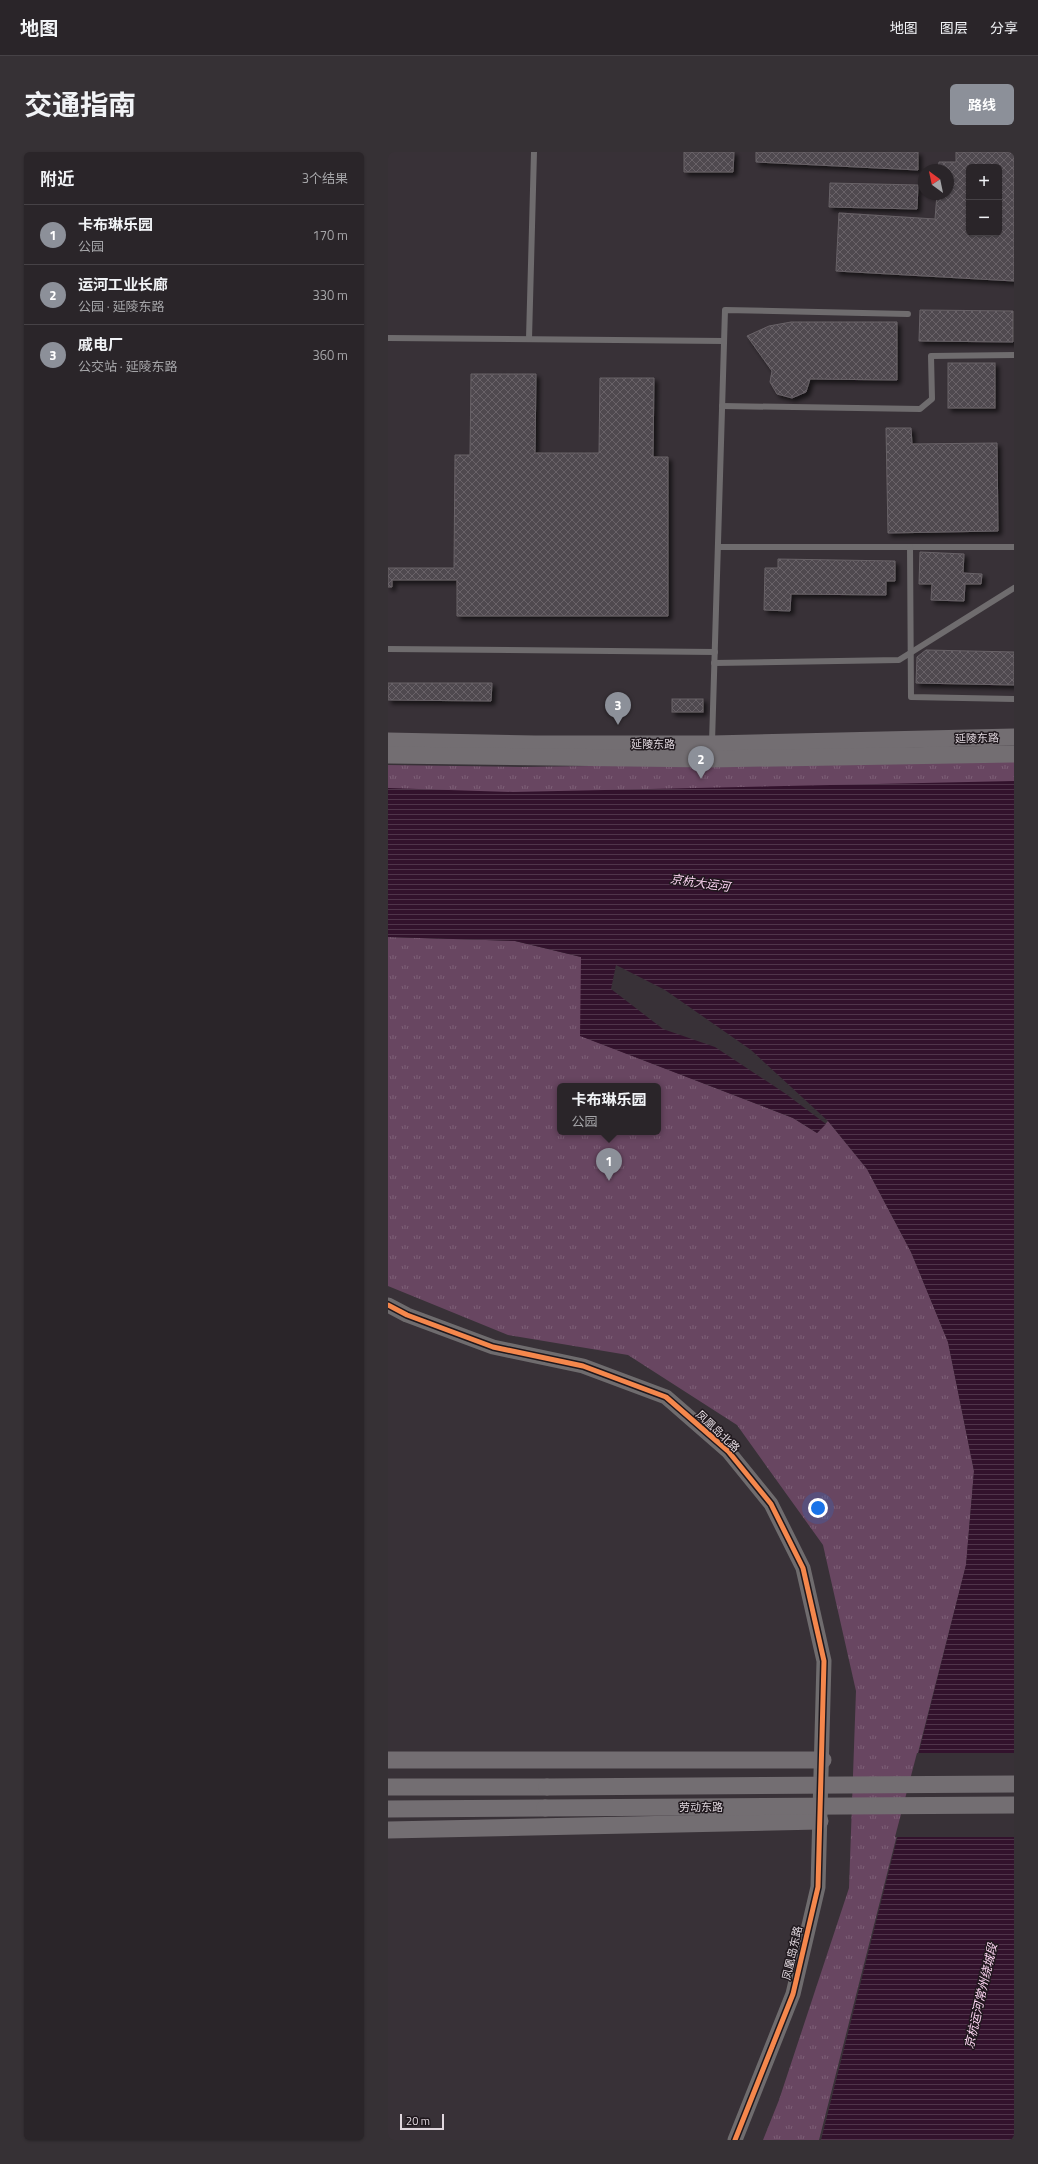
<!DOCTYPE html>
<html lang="zh">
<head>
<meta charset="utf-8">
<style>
  body { margin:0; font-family:"Titillium Web","Noto Sans SC",sans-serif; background:#363135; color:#f1f3f6 }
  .controls { position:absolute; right:12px; top:12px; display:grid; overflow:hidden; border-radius:6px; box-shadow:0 1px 3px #0004 }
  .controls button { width:36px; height:36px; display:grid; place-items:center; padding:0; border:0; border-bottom:1px solid #464246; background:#2a2529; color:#f1f3f6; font:20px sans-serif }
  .compass { position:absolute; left:530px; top:12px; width:36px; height:36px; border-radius:50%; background:#2a2529; box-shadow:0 1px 3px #0004; rotate:327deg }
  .scale { position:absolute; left:12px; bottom:10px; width:44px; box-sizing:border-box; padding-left:4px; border:2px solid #e0d7de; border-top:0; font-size:11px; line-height:14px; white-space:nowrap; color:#e0d7de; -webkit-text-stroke:3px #1f181d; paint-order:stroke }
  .you { position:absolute; left:430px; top:1356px; width:14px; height:14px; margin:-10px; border:3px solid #fff; border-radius:50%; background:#1a73e8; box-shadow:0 0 0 6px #1a73e833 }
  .badge { display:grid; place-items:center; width:26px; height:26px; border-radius:50%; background:#8c9099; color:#fff; font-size:13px; font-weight:700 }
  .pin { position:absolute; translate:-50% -33px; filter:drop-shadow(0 1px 2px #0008) }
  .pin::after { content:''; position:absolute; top:21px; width:14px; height:12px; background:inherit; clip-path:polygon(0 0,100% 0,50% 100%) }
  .popup { position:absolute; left:169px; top:931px; width:104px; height:52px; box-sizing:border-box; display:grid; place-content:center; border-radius:6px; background:#2a2529; filter:drop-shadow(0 1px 3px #0005); font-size:13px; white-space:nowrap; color:#a5a5a8 }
  .popup b { font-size:15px; color:#f1f3f6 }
  .popup::after { content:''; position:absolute; left:50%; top:100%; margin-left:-8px; border:8px solid transparent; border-top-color:#2a2529 }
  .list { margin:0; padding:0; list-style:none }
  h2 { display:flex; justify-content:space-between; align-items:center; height:52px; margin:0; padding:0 16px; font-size:17px }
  h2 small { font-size:13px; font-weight:400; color:#a5a5a8 }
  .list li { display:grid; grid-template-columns:26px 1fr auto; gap:12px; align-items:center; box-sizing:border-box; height:60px; padding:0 16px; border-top:1px solid #464246 }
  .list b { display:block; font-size:15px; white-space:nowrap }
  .list p { margin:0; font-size:13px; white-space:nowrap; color:#a5a5a8 }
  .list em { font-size:13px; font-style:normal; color:#a5a5a8 }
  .map { position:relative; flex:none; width:626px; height:1988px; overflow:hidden; border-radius:6px }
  header { display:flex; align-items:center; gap:24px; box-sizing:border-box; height:56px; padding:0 20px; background:#2a2529; border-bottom:1px solid #464246 }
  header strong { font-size:19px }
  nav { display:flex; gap:22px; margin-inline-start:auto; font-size:14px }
  .intro { display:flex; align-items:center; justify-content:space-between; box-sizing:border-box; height:96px; padding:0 24px }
  h1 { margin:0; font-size:28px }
  .button { padding:10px 18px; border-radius:6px; background:#8c9099; color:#fff; font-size:14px; font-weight:700 }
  main { display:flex; gap:24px; padding:0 24px }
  aside { flex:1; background:#2a2529; border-radius:6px; box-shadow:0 1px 3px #0004 }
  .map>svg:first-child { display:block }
  .grass { fill:url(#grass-tufts); fill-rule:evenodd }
  .water { fill:url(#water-rules) }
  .pier { fill:#383137 }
  .building { fill:url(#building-cross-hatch); stroke:#686267; fill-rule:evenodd; filter:url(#shadow) }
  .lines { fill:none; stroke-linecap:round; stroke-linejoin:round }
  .service { stroke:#6f6c6e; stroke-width:6 }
  .tertiary { stroke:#6f6c6e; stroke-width:15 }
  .secondary { stroke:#736e72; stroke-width:17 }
  .secondary-bridge { stroke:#736e72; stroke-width:17 }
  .cycleway-casing { stroke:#1f181d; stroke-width:8 }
  .cycleway { stroke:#f5874c; stroke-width:5 }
  .labels { text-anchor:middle; stroke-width:3; stroke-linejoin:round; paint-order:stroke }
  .street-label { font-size:11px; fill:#e0d7de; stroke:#1f181d }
  .water-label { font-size:12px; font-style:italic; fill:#ffd6f4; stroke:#1f181d }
</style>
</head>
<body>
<header>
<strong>地图</strong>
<nav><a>地图</a><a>图层</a><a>分享</a></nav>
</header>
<div class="intro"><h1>交通指南</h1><a class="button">路线</a></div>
<main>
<aside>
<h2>附近<small>3个结果</small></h2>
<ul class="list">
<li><span class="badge">1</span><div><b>卡布琳乐园</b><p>公园</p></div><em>170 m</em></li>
<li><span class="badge">2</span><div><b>运河工业长廊</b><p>公园 · 延陵东路</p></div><em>330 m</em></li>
<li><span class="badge">3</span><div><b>戚电厂</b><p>公交站 · 延陵东路</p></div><em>360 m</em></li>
</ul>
</aside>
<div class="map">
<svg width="626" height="1988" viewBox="0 0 626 1988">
  <defs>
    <pattern id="grass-tufts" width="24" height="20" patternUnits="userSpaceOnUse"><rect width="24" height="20" fill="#684661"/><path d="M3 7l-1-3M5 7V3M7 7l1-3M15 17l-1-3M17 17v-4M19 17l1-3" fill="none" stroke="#7d6077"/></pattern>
    <pattern id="water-rules" width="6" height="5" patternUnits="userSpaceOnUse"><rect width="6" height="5" fill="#32122c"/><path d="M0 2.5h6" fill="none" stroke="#4f344a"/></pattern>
    <pattern id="building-cross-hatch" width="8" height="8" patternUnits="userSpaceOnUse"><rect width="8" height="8" fill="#50494f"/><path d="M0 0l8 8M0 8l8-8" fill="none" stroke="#696268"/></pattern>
    <filter id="shadow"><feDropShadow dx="3.5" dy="3.5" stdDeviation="2" flood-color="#0009"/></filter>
  </defs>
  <rect width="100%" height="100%" fill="#383137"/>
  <g class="grass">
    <path d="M626,608V644L480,646L0,639V613L133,615Z"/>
    <path d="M0,785L127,789L193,805V884L405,966L429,981L440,969L479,1017L523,1100L560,1190L586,1319L578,1413L431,1988H375L391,1948L461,1736L468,1539L435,1393L349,1273L240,1203L120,1183L0,1134ZM172,934H270V980H172Z"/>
  </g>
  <path class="water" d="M626,629V1984L625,1988H433L578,1413L586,1319L560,1190L523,1100L479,1017L440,969L363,898L277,838L228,813L223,837L275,877L327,895L398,942L438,972L429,981L405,966L192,884L193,805L127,789L0,785V636L125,640Z"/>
  <path class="pier" d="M529,1601H626V1685H507Z"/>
  <g class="building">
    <path d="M296,0H346L345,20H296Z"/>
    <path d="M368,0H530V18L368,10Z"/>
    <path d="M568,0H626V129L448,119L451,61L547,67L549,42H560V18H550L551,10H568ZM581,15H611V81H581Z"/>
    <path d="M442,31L530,33L529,57L441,55Z"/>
    <path d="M532,158L625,159V190L531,189Z"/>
    <path d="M403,170H509V228L422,227L418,240L404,246L389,242L382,230L384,219L359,184L381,174Z"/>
    <rect x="560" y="211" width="47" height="45"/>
    <path d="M83,222H148L147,301H211L212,226H266L265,305H280V464H69V428H4V435H0V416H66L67,303H82Z"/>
    <path d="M498,276H523L524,292L609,291L610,379L500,381Z"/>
    <path d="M532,400L576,402L575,421L594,422L593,432H577L576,449L543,448L544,432H531Z"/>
    <path d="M390,407L507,409V429H498V443L403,442L402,459L376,458L377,416H390Z"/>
    <path d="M538,498L626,500V533L528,531L529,505Z"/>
    <path d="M0,531H104L103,549L0,548Z"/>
    <rect x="284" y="547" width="31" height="13"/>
  </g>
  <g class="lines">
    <g class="service">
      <path d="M0,186L336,189"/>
      <path d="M141,187L146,0"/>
      <path d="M334,254L532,257L544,247L543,204L626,203"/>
      <path d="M330,395H626"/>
      <path d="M522,395L523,545L626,547"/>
      <path d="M0,497L327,500"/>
      <path d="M326,511L511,508L626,436"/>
      <path d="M324,590L337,158L520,162"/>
    </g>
    <path class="tertiary" d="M0,1153L19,1163L105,1195L195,1214L278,1245L340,1299L383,1352L415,1416L436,1509L430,1735L405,1842L347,1988"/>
    <g class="secondary">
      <path d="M0,589L147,592H324L626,585"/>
      <path d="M0,603L322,607L626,602"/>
      <path d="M0,1608H435"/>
      <path d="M0,1635H159"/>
      <path d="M0,1657L157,1656"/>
      <path d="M0,1678L432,1669"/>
    </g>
    <g class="secondary-bridge">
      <path d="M159,1635L626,1632"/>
      <path d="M157,1656L626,1653"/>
    </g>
    <defs>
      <path id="cycleway" d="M0,1153L19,1163L105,1195L195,1214L278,1245L340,1299L383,1352L415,1416L436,1509L430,1735L405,1842L347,1988"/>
    </defs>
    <use href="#cycleway" class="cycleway-casing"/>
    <use href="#cycleway" class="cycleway"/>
  </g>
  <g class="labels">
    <g class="street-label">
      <text transform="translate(589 586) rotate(-1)" y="4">延陵东路</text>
      <text x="265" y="596">延陵东路</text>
      <text transform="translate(330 1279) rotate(43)" y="4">凤凰岛北路</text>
      <text x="313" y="1659">劳动东路</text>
      <text transform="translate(404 1801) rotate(-77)" y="4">凤凰岛东路</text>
    </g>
    <g class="water-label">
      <text transform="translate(312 731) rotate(8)" y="4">京杭大运河</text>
      <text transform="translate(593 1844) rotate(-77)" y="4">京杭运河常州绕城段</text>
    </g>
  </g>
</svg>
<div class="controls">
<button>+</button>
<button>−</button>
</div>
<svg class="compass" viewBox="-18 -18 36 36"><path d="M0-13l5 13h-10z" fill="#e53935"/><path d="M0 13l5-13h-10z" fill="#a5a5a8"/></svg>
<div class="scale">20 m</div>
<div class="you"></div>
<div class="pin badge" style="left:221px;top:1029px">1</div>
<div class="popup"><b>卡布琳乐园</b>公园</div>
<div class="pin badge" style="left:313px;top:627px">2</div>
<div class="pin badge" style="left:230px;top:573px">3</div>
</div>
</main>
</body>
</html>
